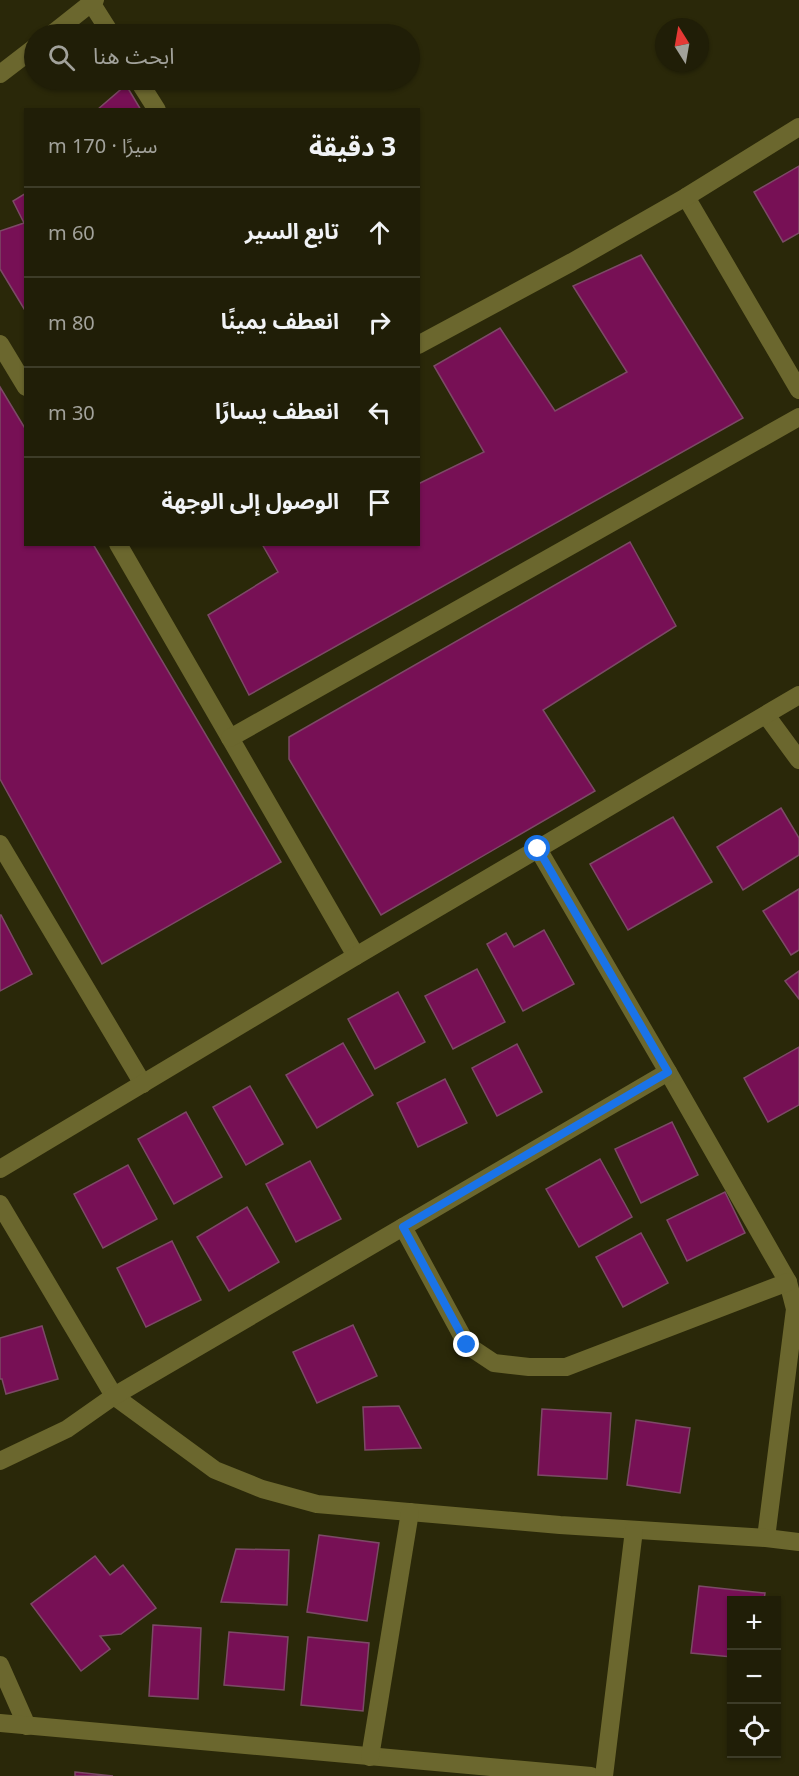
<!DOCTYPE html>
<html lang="ar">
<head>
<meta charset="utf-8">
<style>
  body { margin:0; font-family:"Noto Sans","Noto Sans Arabic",sans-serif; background:#2d2b15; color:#f1f3f6; direction:rtl }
  .controls { position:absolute; right:18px; bottom:18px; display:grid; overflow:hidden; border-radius:0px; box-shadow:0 2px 4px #0004 }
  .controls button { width:54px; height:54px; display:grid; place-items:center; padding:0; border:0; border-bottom:2px solid #3d3c28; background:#201e07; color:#f1f3f6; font:30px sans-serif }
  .compass { position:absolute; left:655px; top:18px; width:54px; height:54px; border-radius:50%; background:#201e07; box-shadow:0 2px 4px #0004; rotate:349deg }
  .stop { position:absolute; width:18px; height:18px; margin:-14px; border:4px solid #1a73e8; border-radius:50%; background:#fff }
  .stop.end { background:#1a73e8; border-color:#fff; box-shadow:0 2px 6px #0008 }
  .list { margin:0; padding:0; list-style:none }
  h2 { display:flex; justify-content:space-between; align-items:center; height:78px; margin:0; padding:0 24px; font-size:26px }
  h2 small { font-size:20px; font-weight:400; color:#a2a29b }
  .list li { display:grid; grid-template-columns:39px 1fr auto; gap:18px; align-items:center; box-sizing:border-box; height:90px; padding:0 24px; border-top:2px solid #3d3c28 }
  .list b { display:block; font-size:22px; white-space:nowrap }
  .list em { font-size:20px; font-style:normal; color:#a2a29b }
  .icon { flex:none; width:33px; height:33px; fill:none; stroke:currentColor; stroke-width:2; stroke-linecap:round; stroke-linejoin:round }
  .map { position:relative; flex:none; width:799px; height:1776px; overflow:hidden; direction:ltr }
  .search { position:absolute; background:#201e07; box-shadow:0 2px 4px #0004; left:24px; top:24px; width:396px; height:66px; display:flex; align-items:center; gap:15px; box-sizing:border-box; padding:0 21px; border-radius:33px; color:#a2a29b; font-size:22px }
  .panel { position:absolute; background:#201e07; box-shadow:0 2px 4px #0004; left:24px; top:108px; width:396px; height:438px; border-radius:0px; direction:rtl }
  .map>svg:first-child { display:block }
  .building { fill:#771055; stroke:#7c4a66; stroke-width:1.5 }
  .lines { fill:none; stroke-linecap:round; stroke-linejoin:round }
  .street { stroke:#6b672e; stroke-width:18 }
  .route { stroke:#1a73e8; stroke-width:8 }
</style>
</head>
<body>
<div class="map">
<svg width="799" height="1776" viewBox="0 0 799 1776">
  <rect width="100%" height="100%" fill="#2a2809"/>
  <g class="building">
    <path d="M126,85L141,110H97Z"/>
    <path d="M799,166V233L783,242L754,192Z"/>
    <path d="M26,193V312L0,269V231L24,223L13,201Z"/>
    <path d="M641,255L743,418L249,695L208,615L278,572L262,544H418V484L484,452L434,366L500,328L555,411L627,372L573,286Z"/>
    <path d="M0,387L26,430V544H93L281,862L102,964L0,779Z"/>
    <path d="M630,542L676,626L543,710L595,791L381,915L289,759V737Z"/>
    <path d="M781,808L799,838V855L743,890L717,847Z"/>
    <path d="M673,817L712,882L628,930L590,864Z"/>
    <path d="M799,889V950L791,955L763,911Z"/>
    <path d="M0,915H1L32,974L0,991Z"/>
    <path d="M544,930L574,984L523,1011L487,944L506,933L514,947Z"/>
    <path d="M477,969L505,1022L453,1049L425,996Z"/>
    <path d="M799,971V999L785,981Z"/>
    <path d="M398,992L425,1042L375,1069L348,1019Z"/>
    <path d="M343,1043L373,1095L317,1128L286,1075Z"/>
    <path d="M517,1044L542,1092L497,1116L472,1068Z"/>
    <path d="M799,1047V1105L768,1122L744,1078Z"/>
    <path d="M445,1079L467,1123L418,1147L397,1103Z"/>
    <path d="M250,1086L283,1144L246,1165L213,1107Z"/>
    <path d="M186,1112L222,1177L174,1204L138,1139Z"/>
    <path d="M672,1122L698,1175L641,1203L615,1149Z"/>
    <path d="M600,1159L632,1217L579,1247L546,1189Z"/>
    <path d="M310,1161L341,1219L296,1242L266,1184Z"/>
    <path d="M128,1165L157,1219L103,1248L74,1194Z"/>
    <path d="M725,1192L745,1233L687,1261L667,1220Z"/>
    <path d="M247,1207L279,1262L229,1291L197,1237Z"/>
    <path d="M641,1233L668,1283L623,1307L596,1257Z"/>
    <path d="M172,1241L201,1300L146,1327L117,1268Z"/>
    <path d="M353,1325L377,1376L317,1403L293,1352Z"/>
    <path d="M42,1326L58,1379L6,1394L2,1379H0V1338Z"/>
    <path d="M399,1406L421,1448L365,1450L363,1407Z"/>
    <path d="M542,1409L611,1413L607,1479L538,1475Z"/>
    <path d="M636,1420L690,1428L680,1493L627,1485Z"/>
    <path d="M319,1535L379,1543L367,1621L307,1612Z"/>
    <path d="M236,1549L289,1550L287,1605L221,1602Z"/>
    <path d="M95,1556L110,1575L123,1565L156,1608L121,1634L100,1636L110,1649L81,1671L31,1604Z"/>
    <path d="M699,1586L765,1593L764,1600H732V1657L691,1653Z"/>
    <path d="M153,1625L201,1628L198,1699L149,1696Z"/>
    <path d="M229,1632L288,1637L284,1690L224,1685Z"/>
    <path d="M308,1637L369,1643L363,1711L301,1705Z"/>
    <path d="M75,1772L113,1776H75Z"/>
  </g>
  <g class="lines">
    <g class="street">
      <path d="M92,4L111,34"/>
      <path d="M52,34L95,0"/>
      <path d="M0,74L34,48"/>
      <path d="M138,80L157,110"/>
      <path d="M686,197L799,390"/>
      <path d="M0,344L26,387"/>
      <path d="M418,345L572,262L686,197L799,127"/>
      <path d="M118,544L356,956"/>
      <path d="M766,715L799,760"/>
      <path d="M230,738L799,417"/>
      <path d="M0,844L143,1084"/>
      <path d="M538,849L668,1072L788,1282L795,1309L766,1538"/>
      <path d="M0,1169L356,956L799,695"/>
      <path d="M0,1204L114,1396L215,1470L262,1489L317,1504L560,1525L766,1538L799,1542"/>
      <path d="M403,1227L467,1345L494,1363L529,1367H566L788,1282"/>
      <path d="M0,1461L67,1429L114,1396L668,1072"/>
      <path d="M0,1665L27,1726"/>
      <path d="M0,1723L591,1776"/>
      <path d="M370,1757L410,1512"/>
      <path d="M604,1776L634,1530"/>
    </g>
  </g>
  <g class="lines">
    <path class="route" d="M467,1345L403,1227L668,1072L538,849"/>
  </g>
</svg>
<div class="controls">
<button>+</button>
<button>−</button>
<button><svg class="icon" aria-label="locate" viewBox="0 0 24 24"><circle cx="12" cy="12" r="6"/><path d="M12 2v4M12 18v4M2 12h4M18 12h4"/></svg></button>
</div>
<svg class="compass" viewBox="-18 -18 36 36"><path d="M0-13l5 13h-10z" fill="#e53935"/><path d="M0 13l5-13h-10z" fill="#a2a29b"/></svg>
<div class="stop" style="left:538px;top:849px"></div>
<div class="stop end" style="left:467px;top:1345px"></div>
<div class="search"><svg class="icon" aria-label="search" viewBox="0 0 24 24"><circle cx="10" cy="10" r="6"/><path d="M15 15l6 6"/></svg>ابحث هنا</div>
<section class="panel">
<h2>3 دقيقة<small>سيرًا · 170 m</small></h2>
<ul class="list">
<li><svg class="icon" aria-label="ahead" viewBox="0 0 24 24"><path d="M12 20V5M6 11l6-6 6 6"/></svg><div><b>تابع السير</b></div><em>60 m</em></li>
<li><svg class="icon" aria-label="right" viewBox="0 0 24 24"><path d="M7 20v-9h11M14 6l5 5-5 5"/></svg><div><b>انعطف يمينًا</b></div><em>80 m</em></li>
<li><svg class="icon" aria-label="left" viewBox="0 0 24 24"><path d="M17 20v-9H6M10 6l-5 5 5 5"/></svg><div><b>انعطف يسارًا</b></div><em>30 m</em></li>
<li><svg class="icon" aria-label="arrive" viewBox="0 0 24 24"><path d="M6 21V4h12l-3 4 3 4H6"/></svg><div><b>الوصول إلى الوجهة</b></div></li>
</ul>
</section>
</div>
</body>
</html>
